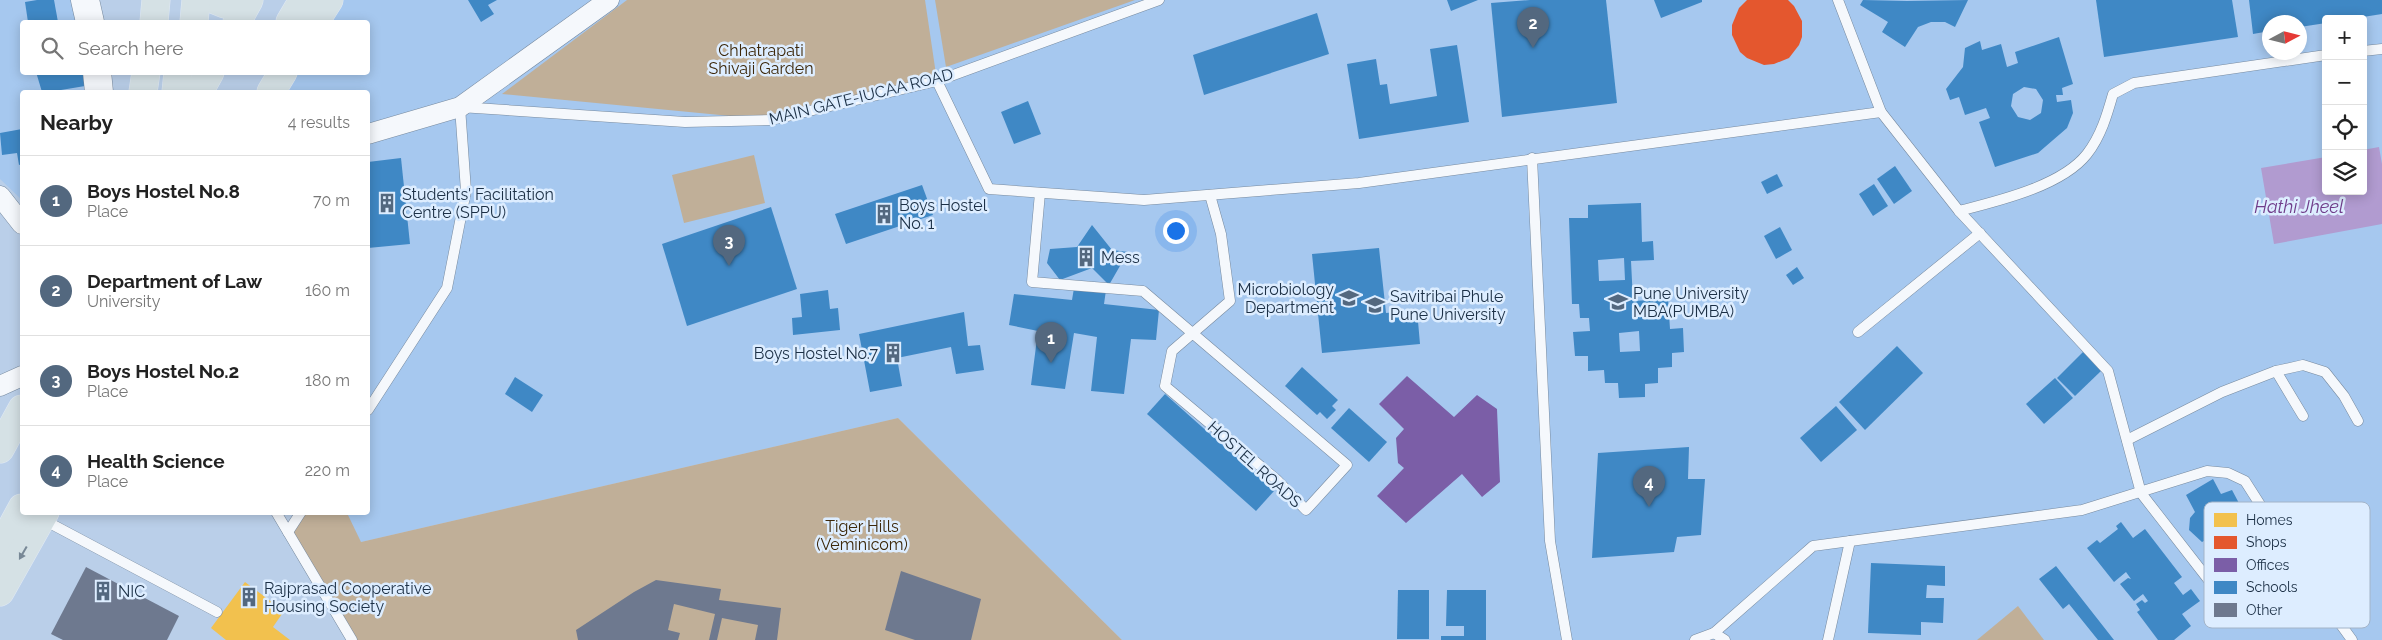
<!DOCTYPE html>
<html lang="en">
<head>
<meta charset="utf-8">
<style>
  body { margin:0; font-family:Raleway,sans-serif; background:#f2f2f2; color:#222 }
  .controls { position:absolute; right:15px; top:15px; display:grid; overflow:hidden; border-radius:5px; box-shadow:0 2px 12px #0003 }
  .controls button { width:45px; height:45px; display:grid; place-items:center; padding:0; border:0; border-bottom:1px solid #e0e0e0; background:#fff; color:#222; font:25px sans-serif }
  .compass { position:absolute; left:2262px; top:15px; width:45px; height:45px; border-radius:50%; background:#fff; box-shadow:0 2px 12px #0003; rotate:83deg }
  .you { position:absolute; left:1175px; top:230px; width:18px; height:18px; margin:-12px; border:4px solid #fff; border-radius:50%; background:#1a73e8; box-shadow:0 0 0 8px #1a73e833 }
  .badge { display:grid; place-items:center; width:32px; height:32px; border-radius:50%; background:#53687f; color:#fff; font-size:16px; font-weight:700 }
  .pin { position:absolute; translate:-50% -41px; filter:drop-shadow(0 1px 2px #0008) }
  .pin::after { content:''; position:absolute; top:26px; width:18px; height:15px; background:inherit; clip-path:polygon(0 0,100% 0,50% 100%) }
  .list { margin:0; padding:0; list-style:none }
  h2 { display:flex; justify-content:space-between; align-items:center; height:65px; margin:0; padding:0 20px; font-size:21px }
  h2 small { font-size:16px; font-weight:400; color:#767676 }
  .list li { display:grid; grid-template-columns:32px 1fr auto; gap:15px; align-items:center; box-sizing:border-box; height:90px; padding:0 20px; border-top:1px solid #e0e0e0 }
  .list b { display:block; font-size:19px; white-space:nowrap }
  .list p { margin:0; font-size:16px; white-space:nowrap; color:#767676 }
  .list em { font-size:16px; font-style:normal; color:#767676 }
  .icon { flex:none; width:28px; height:28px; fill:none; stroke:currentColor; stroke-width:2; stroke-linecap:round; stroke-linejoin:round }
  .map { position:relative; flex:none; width:2382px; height:640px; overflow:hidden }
  .search { position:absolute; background:#fff; box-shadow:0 2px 12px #0003; left:20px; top:20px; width:350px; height:55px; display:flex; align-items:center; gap:12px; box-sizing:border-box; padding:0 18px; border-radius:5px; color:#767676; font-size:19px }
  .panel { position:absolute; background:#fff; box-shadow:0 2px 12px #0003; left:20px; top:90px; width:350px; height:425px; border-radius:5px }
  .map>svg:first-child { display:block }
  .built { fill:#a6c8ef; fill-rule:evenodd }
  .green { fill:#c0af98 }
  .water { fill:#b19bd0 }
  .homes { fill:#f2c14e }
  .shops { fill:#e4572e }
  .offices { fill:#7b5ea7 }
  .schools { fill:#3f88c5; fill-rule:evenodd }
  .building { fill:#6e798f }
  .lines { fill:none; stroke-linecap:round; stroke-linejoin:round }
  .lane-casing { stroke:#778a9f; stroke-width:11 }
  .street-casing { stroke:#778a9f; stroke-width:21 }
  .secondary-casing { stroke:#778a9f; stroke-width:29 }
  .primary-casing { stroke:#e0e9f5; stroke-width:29 }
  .lane { stroke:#f5f8fc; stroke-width:10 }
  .street { stroke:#f5f8fc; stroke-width:20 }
  .secondary { stroke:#f5f8fc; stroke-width:28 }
  .primary { stroke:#d5e1e5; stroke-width:28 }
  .oneway { fill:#788896 }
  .labels { text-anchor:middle; stroke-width:5; stroke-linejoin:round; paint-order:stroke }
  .park-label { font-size:16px; fill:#3c2709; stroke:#ddedff }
  .street-label { font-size:16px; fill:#1c3046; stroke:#ddedff }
  .poi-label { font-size:16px; fill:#1c3046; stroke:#ddedff; text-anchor:start }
  .water-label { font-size:18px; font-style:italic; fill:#703d8b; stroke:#ddedff }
  .key { fill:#ddedff; stroke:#a3b4c8; stroke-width:1 }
  .key-label { font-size:14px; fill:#1c3046 }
</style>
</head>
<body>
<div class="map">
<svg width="2382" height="640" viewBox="0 0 2382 640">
  <rect width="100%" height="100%" fill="#bacfe9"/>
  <g class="built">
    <path d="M0,0H78L83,22H22V72L89,73L91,92H22V200L0,179Z"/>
    <path d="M342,0H2382V640H1122L898,418L361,542L341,513L368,512V92H287L299,73L368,72V22H329ZM2326,19H2363V191H2326ZM2270,22H2300V52H2270Z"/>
  </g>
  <g class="green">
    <path d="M627,0H925L937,81L771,120L502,94Z"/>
    <path d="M935,0H1135L946,67Z"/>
    <path d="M754,155L765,203L684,223L672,175Z"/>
    <path d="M898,418L1122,640H352L288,532L301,513H347L361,542Z"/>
    <path d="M2018,606L2044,640H1977Z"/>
  </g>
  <path class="water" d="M2379,147L2382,164V224L2274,244L2261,168L2326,157V191H2363V150Z"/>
  <path class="homes" d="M245,582L284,611L273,627L290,640H226L211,628Z"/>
  <path class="shops" d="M1747,0H1788L1794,6L1802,21V37L1799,45L1789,58L1774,64L1764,65L1747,58L1740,52L1732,35V25L1739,8Z"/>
  <path class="offices" d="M1407,376L1454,417L1477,395L1497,409L1500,482L1482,497L1462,474L1406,523L1377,496L1404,468L1398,463L1396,438L1404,429L1379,404Z"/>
  <g class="schools">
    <path d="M37,0H54L58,22H28L25,2Z"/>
    <path d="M468,0H497L488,5L494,14L481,22Z"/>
    <path d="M1447,0H1478L1451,11Z"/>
    <path d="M1530,0H1606L1617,103L1502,117L1491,3Z"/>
    <path d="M1654,0H1702V2L1661,18Z"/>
    <path d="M1863,0L1907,1L1968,0L1955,27L1945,22H1931L1918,27L1905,47L1882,32L1888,22L1860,5Z"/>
    <path d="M2096,0H2232L2238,37L2104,57Z"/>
    <path d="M2249,0H2382V14L2350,19H2326V23L2300,27V22H2270V31L2253,34Z"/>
    <path d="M1317,13L1329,54L1204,95L1193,55Z"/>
    <path d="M2059,37L2073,84L2062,88L2063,95H2056L2057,102L2071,100L2073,113L2067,128L2038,153L1995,167L1979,122L1990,118L1986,108L1965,115L1959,97L1950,100L1946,89L1963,67L1965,48L1980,41L1982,50L2001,44L2007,67L2018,63L2015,52ZM2024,87L2036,89L2043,100L2041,113L2030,120L2018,117L2011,106L2013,94Z"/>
    <path d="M1457,45L1469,122L1359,139L1347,64L1376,59L1380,85L1387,84L1390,104L1437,96L1430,49Z"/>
    <path d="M36,72H83L85,86L55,91V92H42Z"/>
    <path d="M1028,101L1041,134L1014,144L1001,112Z"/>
    <path d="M22,129V164L19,165L17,153L2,155L0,133Z"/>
    <path d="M401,158L410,244L368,248V162Z"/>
    <path d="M1895,166L1912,191L1894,204L1877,179Z"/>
    <path d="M1777,174L1783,186L1767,194L1761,182Z"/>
    <path d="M1874,184L1888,206L1873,216L1859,194Z"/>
    <path d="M922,185L933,215L846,244L835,214Z"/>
    <path d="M1641,203L1642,242L1653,241L1654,260L1631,261L1633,301L1668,299L1670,329L1683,328L1684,352L1672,353V367L1658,368V383L1645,384V397L1619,398L1618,383H1605L1604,370L1588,371V356H1575L1573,332L1590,331L1589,318H1580L1579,304H1572L1569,218H1588V205ZM1624,258L1625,280L1599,281L1598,260ZM1639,331L1640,351L1620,352L1619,333Z"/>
    <path d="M771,207L797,289L687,326L662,244Z"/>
    <path d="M1092,225L1112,250L1128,252L1109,285L1092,268L1060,280L1047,263L1050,249L1077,247Z"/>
    <path d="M1780,227L1792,250L1776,259L1764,236Z"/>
    <path d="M1379,248L1386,313L1417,310L1420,344L1322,353L1312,254Z"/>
    <path d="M1797,267L1804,278L1793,285L1786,275Z"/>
    <path d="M1074,288L1106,290L1104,304L1159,310L1156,340L1131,339L1124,394L1091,391L1097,337L1074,333L1065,389L1031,385L1038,331L1009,325L1014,294L1072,300Z"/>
    <path d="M828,290L830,309L838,308L840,330L793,335L792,318L802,317L800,294Z"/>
    <path d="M964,312L968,346L980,345L984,370L956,374L951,347L897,358L902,386L870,392L859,334Z"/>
    <path d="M1897,346L1923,373L1865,430L1839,402Z"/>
    <path d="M2083,352L2101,371L2075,396L2057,378Z"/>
    <path d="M1302,367L1338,400L1332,406L1336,410L1327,419L1320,412L1317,415L1285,386Z"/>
    <path d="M515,377L543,395L532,412L505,394Z"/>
    <path d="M2055,378L2073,398L2044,424L2026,404Z"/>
    <path d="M1165,394L1274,491L1256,511L1147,414Z"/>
    <path d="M1836,406L1857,430L1821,462L1800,438Z"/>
    <path d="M1349,408L1387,442L1369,462L1331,428Z"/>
    <path d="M1689,447L1688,479H1705L1701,535L1677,537L1674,552L1592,558L1598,453Z"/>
    <path d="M2213,479L2221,494L2232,490L2259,541L2270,535L2279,550L2270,559L2287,586L2253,608L2235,607L2212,573L2221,551L2212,537L2202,542L2189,530L2190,518L2195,512L2186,495Z"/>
    <path d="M2121,522L2133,538L2145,529L2182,577L2174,583L2183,595L2191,589L2200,601L2182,614L2191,626L2174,640H2158L2137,612L2140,610L2136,604L2142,600L2145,603L2148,601L2143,594L2134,601L2120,584L2128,578L2131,579L2126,572L2114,582L2087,548L2097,540L2100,543L2118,529L2116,526Z"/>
    <path d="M1871,563L1945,566V586L1927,585L1926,598H1944L1943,623L1921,622V635L1868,633Z"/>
    <path d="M2056,566L2114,640H2098L2069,604L2063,609L2039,579Z"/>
    <path d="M1398,590H1429V639H1397Z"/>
    <path d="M1447,590H1486V640H1441V636H1464V626H1446Z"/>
  </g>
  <g class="building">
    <path d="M86,567L179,616L167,640H63L51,634Z"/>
    <path d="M901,571L981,599L971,640H915L885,630Z"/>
    <path d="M656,580L721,589L719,600L781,608L777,640H755L758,625L722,618L717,640H709L715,614L674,604L668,630L680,633L678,640H578L576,630L634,592Z"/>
  </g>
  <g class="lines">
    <defs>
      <g id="lane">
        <path d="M1838,0L1881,112L1959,211L2108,371L2141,493L2232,610L2246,618L2263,614L2305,575"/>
        <path d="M2363,51L2382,49"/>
        <path d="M937,81L989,189L1144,200L1359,183L1881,112"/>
        <path d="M1532,158L1550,541L1567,640"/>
        <path d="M1040,193L1032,282L1143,291L1347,465L1306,510L1277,480L1165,386L1172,351L1230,301L1221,234L1210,195"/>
        <path d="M1959,211C1998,201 2062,186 2087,154C2101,136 2107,115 2113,94L2134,83L2326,55"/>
        <path d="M1858,332L1980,233"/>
        <path d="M2276,371L2303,416"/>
        <path d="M368,410L447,288L466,191L460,107L685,122L771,120L937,81L1159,0"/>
        <path d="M2127,440L2222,392L2276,371L2303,365L2325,372L2344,396L2358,421"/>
        <path d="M276,512L352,640"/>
        <path d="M42,519L217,612"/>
        <path d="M288,532L301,512"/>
        <path d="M1714,633L1725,640"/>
        <path d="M1695,640L1714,633L1813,546L2082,510L2207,471L2228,473L2245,481L2305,575L2352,640"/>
        <path d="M1828,640L1850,541"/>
      </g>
      <g id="street">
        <path d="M368,134L460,107L609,0"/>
        <path d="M0,196L22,224"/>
        <path d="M0,386L22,376"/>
      </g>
      <g id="secondary">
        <path d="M85,0L90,22"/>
        <path d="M97,72L99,92"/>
      </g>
      <g id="primary">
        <path d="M215,0L225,4L238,0"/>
        <path d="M154,22L156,0"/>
        <path d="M194,22L196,0"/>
        <path d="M237,22L249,0"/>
        <path d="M290,22L303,0"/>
        <path d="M315,22L329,0"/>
        <path d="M143,92L146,72"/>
        <path d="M176,92L178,72"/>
        <path d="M199,92L210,72"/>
        <path d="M271,92L283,72"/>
        <path d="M0,449L22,409"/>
        <path d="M0,549L22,508"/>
        <path d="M0,592L45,512"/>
      </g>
    </defs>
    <use href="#lane" class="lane-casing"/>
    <use href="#street" class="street-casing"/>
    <use href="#secondary" class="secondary-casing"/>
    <use href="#primary" class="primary-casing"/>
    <use href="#lane" class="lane"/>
    <use href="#street" class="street"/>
    <use href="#secondary" class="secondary"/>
    <use href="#primary" class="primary"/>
  </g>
  <defs><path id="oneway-solid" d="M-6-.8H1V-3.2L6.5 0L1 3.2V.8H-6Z" transform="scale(1.25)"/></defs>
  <use class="oneway" href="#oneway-solid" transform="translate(23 553) rotate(120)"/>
  <defs>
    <symbol id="building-bare" viewBox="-9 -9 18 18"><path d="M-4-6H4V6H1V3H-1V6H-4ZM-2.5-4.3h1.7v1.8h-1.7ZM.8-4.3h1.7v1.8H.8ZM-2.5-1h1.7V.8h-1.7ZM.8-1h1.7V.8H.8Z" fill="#53687f" stroke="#ddedff" stroke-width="2.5" paint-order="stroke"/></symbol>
    <symbol id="university-bare" viewBox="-9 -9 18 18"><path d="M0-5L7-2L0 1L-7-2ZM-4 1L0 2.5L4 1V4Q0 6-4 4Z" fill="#53687f" stroke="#ddedff" stroke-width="2.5" paint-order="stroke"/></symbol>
  </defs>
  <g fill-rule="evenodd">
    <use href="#building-bare" x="373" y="189" width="28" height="28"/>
    <use href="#building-bare" x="870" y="200" width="28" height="28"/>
    <use href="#building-bare" x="1072" y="243" width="28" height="28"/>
    <use href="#university-bare" x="1335" y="284" width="28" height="28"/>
    <use href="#university-bare" x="1604" y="288" width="28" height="28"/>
    <use href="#university-bare" x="1361" y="291" width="28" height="28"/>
    <use href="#building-bare" x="879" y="339" width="28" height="28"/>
    <use href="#building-bare" x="89" y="577" width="28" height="28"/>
    <use href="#building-bare" x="235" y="583" width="28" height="28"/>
  </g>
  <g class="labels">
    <g class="park-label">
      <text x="761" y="56">Chhatrapati<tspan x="761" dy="18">Shivaji Garden</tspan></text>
      <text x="862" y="532">Tiger Hills<tspan x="862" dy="18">(Veminicom)</tspan></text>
    </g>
    <g class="street-label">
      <text transform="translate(861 96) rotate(-14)" y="6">MAIN GATE-IUCAA ROAD</text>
      <text transform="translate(1255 464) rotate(42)" y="6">HOSTEL ROADS</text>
    </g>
    <g class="poi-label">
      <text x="402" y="200">Students' Facilitation<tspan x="402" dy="18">Centre (SPPU)</tspan></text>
      <text x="899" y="211">Boys Hostel<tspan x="899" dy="18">No. 1</tspan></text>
      <text x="1101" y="263">Mess</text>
      <text x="1334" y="295" text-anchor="end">Microbiology<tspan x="1334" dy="18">Department</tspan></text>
      <text x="1633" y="299">Pune University<tspan x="1633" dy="18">MBA(PUMBA)</tspan></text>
      <text x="1390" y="302">Savitribai Phule<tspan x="1390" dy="18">Pune University</tspan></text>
      <text x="878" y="359" text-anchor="end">Boys Hostel No.7</text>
      <text x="264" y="594">Rajprasad Cooperative<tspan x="264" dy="18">Housing Society</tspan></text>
      <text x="118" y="597">NIC</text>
    </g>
    <g class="water-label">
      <text x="2299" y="213">Hathi Jheel</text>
    </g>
  </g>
  <rect x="2204" y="502" width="166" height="126" rx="8" class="key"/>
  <rect x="2214" y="513" width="23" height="14" fill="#f2c14e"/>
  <rect x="2214" y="536" width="23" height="13" fill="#e4572e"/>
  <rect x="2214" y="558" width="23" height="14" fill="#7b5ea7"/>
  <rect x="2214" y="581" width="23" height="13" fill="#3f88c5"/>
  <rect x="2214" y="603" width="23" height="14" fill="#6e798f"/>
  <g class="key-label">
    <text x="2246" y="525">Homes</text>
    <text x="2246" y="547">Shops</text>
    <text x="2246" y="570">Offices</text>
    <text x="2246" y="592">Schools</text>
    <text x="2246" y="615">Other</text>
  </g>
</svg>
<div class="controls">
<button>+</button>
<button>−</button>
<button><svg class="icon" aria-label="locate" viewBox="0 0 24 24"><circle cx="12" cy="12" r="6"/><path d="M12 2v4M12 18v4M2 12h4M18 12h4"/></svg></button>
<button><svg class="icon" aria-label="layers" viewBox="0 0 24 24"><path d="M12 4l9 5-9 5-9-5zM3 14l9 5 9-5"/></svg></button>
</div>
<svg class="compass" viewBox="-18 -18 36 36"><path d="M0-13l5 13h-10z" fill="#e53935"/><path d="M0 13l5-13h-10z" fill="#767676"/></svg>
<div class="you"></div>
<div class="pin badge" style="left:1051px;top:363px">1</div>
<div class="pin badge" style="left:1533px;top:48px">2</div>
<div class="pin badge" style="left:729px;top:266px">3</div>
<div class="pin badge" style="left:1649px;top:507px">4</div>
<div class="search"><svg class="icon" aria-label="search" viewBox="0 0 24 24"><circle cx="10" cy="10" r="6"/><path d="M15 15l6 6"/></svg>Search here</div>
<section class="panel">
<h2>Nearby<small>4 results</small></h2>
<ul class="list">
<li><span class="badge">1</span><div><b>Boys Hostel No.8</b><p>Place</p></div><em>70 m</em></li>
<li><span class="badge">2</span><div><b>Department of Law</b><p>University</p></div><em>160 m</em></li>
<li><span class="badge">3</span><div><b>Boys Hostel No.2</b><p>Place</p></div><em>180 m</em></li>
<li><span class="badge">4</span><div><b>Health Science</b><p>Place</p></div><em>220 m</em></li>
</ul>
</section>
</div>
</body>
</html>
